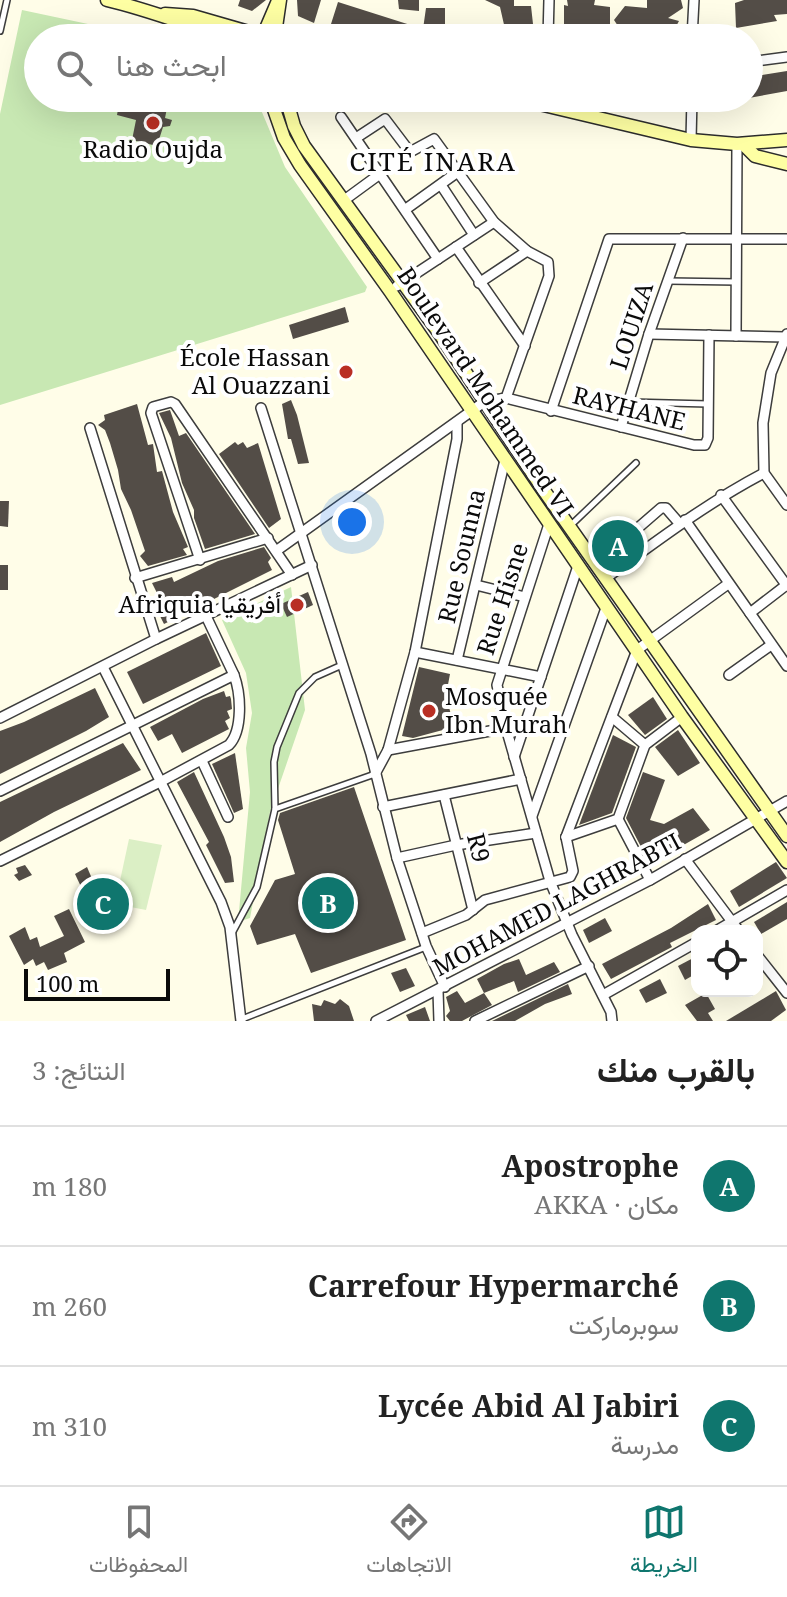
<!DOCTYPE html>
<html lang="ar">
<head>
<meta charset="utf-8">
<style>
  body { margin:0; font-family:"Noto Serif",Vazirmatn,serif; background:#f2f2f2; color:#222; direction:rtl }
  .controls { position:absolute; right:24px; bottom:24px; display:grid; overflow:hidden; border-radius:16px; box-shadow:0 8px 32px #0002 }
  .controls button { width:72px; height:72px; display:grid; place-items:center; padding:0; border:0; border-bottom:2px solid #e0e0e0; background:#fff; color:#222; font:40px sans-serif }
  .scale { position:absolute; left:24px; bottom:20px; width:146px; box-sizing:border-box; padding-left:8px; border:4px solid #0a0a0a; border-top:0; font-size:22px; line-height:28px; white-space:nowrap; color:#0a0a0a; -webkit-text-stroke:6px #fff; paint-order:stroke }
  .you { position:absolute; left:352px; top:522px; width:28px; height:28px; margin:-20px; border:6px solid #fff; border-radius:50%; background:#1a73e8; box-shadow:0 0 0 12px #1a73e833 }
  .badge { display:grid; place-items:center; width:52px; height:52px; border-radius:50%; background:#0f766e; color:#fff; font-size:26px; font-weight:700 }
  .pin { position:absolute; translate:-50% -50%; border:4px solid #fff; box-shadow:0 2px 8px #0006 }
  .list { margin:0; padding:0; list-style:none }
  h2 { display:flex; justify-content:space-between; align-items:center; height:104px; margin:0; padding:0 32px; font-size:34px }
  h2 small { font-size:26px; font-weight:400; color:#767676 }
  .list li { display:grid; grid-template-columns:52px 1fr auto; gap:24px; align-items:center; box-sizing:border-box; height:120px; padding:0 32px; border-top:2px solid #e0e0e0 }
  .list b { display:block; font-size:30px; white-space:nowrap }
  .list p { margin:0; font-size:26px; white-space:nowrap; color:#767676 }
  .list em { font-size:26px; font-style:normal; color:#767676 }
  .icon { flex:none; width:44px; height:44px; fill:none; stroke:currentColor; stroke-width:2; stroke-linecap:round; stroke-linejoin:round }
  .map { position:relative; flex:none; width:787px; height:1021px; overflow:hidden; direction:ltr }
  .search { position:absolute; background:#fff; box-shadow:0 8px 32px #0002; left:24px; right:24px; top:24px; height:88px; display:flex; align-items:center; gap:20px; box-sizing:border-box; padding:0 28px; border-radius:44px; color:#767676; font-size:30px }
  .sheet { height:464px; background:#fff }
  nav { display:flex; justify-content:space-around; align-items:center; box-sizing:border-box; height:112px; border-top:2px solid #e0e0e0; background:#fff; font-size:22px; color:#767676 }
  nav a { display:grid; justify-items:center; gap:4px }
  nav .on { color:#0f766e }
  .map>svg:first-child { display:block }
  .green { fill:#c8e8b3 }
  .pitch { fill:#dbefc5 }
  .building { fill:#534d47 }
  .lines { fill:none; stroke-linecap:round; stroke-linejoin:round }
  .lane-casing { stroke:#3d3d3d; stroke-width:8 }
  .street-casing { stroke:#3d3d3d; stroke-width:12 }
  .secondary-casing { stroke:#2c2c2c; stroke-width:15 }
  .lane { stroke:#fff; stroke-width:5 }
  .street { stroke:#fff; stroke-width:9 }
  .secondary { stroke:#feffa3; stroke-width:12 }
  .poi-dot { fill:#b92f24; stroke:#fff; stroke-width:3 }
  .labels { text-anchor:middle; stroke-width:8; stroke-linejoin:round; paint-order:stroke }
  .poi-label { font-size:24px; fill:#0a0a0a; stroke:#fff; text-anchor:end }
  .street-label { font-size:24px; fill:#0a0a0a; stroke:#fff }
  .neighbourhood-label { font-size:26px; letter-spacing:2px; fill:#0a0a0a; stroke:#fff }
</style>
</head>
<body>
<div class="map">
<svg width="787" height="1021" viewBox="0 0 787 1021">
  <rect width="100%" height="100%" fill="#fffde8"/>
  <g class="green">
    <path d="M22,10L154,38H38V98H256L285,167L367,287L365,292L0,405V114Z"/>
    <path d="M291,587L305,710L270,812L250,918L238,922L250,792L246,748L252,713L246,673L222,620Z"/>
  </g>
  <path class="pitch" d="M129,839L162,845L146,910L115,904Z"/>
  <g class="building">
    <path d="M240,0H266L252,11L238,6Z"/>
    <path d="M297,0H321L314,23L298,16Z"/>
    <path d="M398,0H419V11L399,9Z"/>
    <path d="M485,0H514V6H531L533,24L507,25L537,38H479L483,24L505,29L500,7Z"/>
    <path d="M567,0H595L594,5L610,7V33L573,32L569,26L564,27V5L568,6Z"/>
    <path d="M647,0H681L683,8L668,18L679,21L673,32L665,30L660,34L634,31L633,36L624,35L614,20L625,6L647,8Z"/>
    <path d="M744,0H787V14L774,15L777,21L736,28L735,3Z"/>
    <path d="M338,2L423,29L426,8H445V27L442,38H375L331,24Z"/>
    <path d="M787,71V91L749,98V77Z"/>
    <path d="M120,98H169L165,118L172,120L170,126L163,127L157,146L132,140L136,120L117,115Z"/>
    <path d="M345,307L349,322L293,339L289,325Z"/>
    <path d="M291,400L297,415L309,463L298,464L291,439H288L282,404Z"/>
    <path d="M137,404L148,445L153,444L157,472L162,471L173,512L188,547L183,549L187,555L148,566L140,556L145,551L131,510L121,489L118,470L110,443L105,430L98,425L105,420L104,415Z"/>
    <path d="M170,410L179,436L186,433L255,534L205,549L194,518V510L182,483L171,438L159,413Z"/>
    <path d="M235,442L238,445L243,442L247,448L258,443L281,519L269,528L219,454Z"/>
    <path d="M0,501H9L8,527L0,526Z"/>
    <path d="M617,534L629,550L618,557L607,542Z"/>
    <path d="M264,547L271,558L268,562L272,570L164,624L157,610L165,609L152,583L172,577L174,582L218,561Z"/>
    <rect x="0" y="565" width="8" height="25"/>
    <path d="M308,592L313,605L287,617L281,604Z"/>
    <path d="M206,633L221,666L143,704L127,672Z"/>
    <path d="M419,667L450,674L446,695L454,727L413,738L402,736Z"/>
    <path d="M95,688L109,717L86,731L0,774V731L24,722Z"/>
    <path d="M224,691L226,697L230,696L231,699L232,709L227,711L230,718L225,721L229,729L182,753L172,734L158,741L150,727L203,699Z"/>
    <path d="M653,697L667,719L645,735L628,715Z"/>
    <path d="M678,730L700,763L678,776L655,747Z"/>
    <path d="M613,735L636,747L612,813L579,825Z"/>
    <path d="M123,743L141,770L54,812L0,842V802Z"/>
    <path d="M235,753L243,809L234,813L212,764Z"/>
    <path d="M194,772L224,837L231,857L234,882L225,883L206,845L209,842L177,782Z"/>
    <path d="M643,772L665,780L650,820L664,824L693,808L710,830L650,864L626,818Z"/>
    <path d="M354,787L406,940L311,973L295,934L257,945L250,926L275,880L295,874L278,820L280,813Z"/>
    <path d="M776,862L787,878L739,907L730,891Z"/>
    <path d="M25,865L32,875L19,881L14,875L18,873L16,868Z"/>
    <path d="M87,867L96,888L84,893L75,874Z"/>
    <path d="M787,902V919L761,934L754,922Z"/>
    <path d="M708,904L716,920L670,943L672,947L611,979L602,964L671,928Z"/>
    <path d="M69,909L85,942L64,953L67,962L48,970L44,962L36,966L33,959L24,965L9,936L25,927L30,940L37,937L40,947L64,936L54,916Z"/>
    <path d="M605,918L612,931L589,943L583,930Z"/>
    <path d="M697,956V973L685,980L678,966Z"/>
    <path d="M519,959L526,975L554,962L560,972L518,992L514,981L484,993L477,979L504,964Z"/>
    <path d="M406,968L415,986L400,992L391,973Z"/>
    <path d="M660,979L667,993L646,1003L639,990Z"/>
    <path d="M568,984L572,994L545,1004L515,1021H492Z"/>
    <path d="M457,991L465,1003L484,993L492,1005L462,1021H450L446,1016L450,1011L446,997Z"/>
    <path d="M776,991L786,1010L771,1021H726Z"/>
    <path d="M706,993L715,1009L708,1013L713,1021H697L685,1005Z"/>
    <path d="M340,999L349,1006L354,1021H314L312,1004L321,1006L324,1000L335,1004Z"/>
    <path d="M425,1007L430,1021H409L406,1015Z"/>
  </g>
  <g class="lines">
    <defs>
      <g id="lane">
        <path d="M0,31L7,0"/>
        <path d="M668,281L737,282"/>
        <path d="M630,402L708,404"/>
        <path d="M570,526L636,463"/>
        <path d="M275,809L274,762L277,747L299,693L315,677L342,665"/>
        <path d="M231,935L257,887L275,809L375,774"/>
        <path d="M242,1019L426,947"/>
      </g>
      <g id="street">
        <path d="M548,38L549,0"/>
        <path d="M692,38L694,0"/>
        <path d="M749,62L787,57"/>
        <path d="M341,117L438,259"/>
        <path d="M356,138L385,119L410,152"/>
        <path d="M691,140L692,98"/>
        <path d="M441,185L474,235"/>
        <path d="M343,201L410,152L434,139L494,222L527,251L548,262L549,276L506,398"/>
        <path d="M406,209L459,171"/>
        <path d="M456,247L525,346"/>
        <path d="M479,283L527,251"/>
        <path d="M397,286L494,222"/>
        <path d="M649,334L785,337"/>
        <path d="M787,334L771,373L763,423L764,473L787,505"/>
        <path d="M736,336L737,144"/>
        <path d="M261,408L371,754L397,858L426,946L445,987"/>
        <path d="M551,411L609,239H787"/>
        <path d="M621,427L649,334L683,238"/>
        <path d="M90,428L156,639"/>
        <path d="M721,495L787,586"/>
        <path d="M685,520L787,666"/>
        <path d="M549,524L497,685L506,728L550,881L572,935L611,1012L612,1021"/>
        <path d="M276,551L484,402L506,398L694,445H705L708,438L709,335"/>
        <path d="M639,554L631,534L661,508H666L679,523"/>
        <path d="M200,560L151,413L153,407L171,402L175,404L292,575"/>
        <path d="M135,578L268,538"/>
        <path d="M606,578C658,540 707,503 764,473"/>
        <path d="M476,585L525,597"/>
        <path d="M750,613L785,586"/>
        <path d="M206,616L234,675"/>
        <path d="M415,652L541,677"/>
        <path d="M457,660L505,460"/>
        <path d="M103,667L221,902L230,927L241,1021"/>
        <path d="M729,675L771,645"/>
        <path d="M612,717L645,745"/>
        <path d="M0,718L156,639L312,565"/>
        <path d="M388,750L506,728"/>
        <path d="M514,757L578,566"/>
        <path d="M202,761L228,817"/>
        <path d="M375,774L388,750L415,652L457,439V422"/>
        <path d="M0,791L234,675C241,694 243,730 229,745L162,781L0,861"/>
        <path d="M444,795L473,910"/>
        <path d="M383,807L521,779"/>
        <path d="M532,816L606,608"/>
        <path d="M618,819L650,880"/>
        <path d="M566,837L637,650L728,584"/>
        <path d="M566,837L618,819L645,745L682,717"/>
        <path d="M397,858L456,845L536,833"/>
        <path d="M685,859L739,931"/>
        <path d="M716,931L787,890"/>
        <path d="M422,933L466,915L485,900L570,877L573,871L566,837"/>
        <path d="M757,955L787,993"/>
        <path d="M438,991L439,1021"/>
        <path d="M603,995L697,942"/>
        <path d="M376,1021L650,880L787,801"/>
        <path d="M475,1021L589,966"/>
      </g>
      <g id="secondary">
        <path d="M107,0C150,10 189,26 230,38"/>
        <path d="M165,14L193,16L259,35"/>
        <path d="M265,31L277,3"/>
        <path d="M275,34L280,0"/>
        <path d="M270,98L284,138L300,165L390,291L682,717L787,862"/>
        <path d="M286,98L294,126L304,146L440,334L545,492L787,836"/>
        <path d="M514,98L691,140L737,144L787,140"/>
        <path d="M743,144L755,156L787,164"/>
      </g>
    </defs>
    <use href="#lane" class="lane-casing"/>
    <use href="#street" class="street-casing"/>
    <use href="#secondary" class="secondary-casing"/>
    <use href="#lane" class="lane"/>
    <use href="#street" class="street"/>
    <use href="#secondary" class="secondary"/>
  </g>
  <g class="poi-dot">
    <circle cx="153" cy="123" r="8"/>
    <circle cx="346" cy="372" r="8"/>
    <circle cx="297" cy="605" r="8"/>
    <circle cx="429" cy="711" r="8"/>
  </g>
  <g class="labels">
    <g class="poi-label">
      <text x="153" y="158" text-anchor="middle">Radio Oujda</text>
      <text x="330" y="366">École Hassan<tspan x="330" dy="28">Al Ouazzani</tspan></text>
      <text x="281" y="613">Afriquia أفريقيا</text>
      <text x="445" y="705" text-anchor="start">Mosquée<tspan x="445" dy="28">Ibn Murah</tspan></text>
    </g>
    <g class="street-label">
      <text transform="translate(632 326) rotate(-72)" y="8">LOUIZA</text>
      <text transform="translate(485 392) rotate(56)" y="8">Boulevard Mohammed VI</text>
      <text transform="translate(629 409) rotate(14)" y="8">RAYHANE</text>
      <text transform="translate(462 556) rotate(-77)" y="8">Rue Sounna</text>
      <text transform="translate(503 599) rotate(-72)" y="8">Rue Hisne</text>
      <text transform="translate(478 848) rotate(76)" y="8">R9</text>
      <text transform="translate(557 905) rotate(-28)" y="8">MOHAMED LAGHRABTI</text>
    </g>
    <g class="neighbourhood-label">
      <text x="433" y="171">CITÉ INARA</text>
    </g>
  </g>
</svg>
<div class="controls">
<button><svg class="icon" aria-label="locate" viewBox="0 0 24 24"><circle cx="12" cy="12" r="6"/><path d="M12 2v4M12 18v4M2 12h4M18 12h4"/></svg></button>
</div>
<div class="scale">100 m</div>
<div class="you"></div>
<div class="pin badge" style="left:618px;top:546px">A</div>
<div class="pin badge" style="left:328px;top:903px">B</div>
<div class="pin badge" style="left:103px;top:904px">C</div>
<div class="search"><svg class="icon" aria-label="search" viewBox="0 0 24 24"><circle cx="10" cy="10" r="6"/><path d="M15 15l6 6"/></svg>ابحث هنا</div>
</div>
<section class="sheet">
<h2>بالقرب منك<small>النتائج: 3</small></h2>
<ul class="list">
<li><span class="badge">A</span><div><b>Apostrophe</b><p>مكان · AKKA</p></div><em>180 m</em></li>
<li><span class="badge">B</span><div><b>Carrefour Hypermarché</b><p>سوبرماركت</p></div><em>260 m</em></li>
<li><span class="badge">C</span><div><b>Lycée Abid Al Jabiri</b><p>مدرسة</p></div><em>310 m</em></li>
</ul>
</section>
<nav>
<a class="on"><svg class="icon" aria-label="map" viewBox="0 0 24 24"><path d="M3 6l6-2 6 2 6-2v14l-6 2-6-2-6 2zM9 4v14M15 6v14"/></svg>الخريطة</a>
<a><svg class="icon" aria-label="directions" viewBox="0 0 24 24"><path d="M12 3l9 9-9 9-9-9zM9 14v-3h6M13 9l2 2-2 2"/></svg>الاتجاهات</a>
<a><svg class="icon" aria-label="saved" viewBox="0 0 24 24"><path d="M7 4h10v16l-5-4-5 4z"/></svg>المحفوظات</a>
</nav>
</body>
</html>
